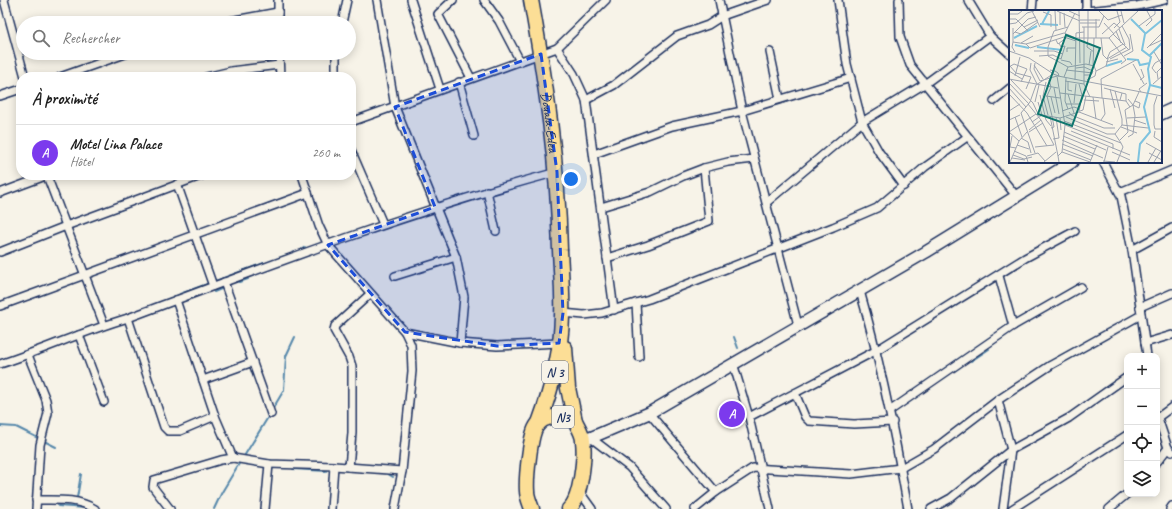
<!DOCTYPE html>
<html lang="fr">
<head>
<meta charset="utf-8">
<style>
  body { margin:0; font-family:Caveat,sans-serif; background:#f2f2f2; color:#222 }
  .controls { position:absolute; right:12px; bottom:12px; display:grid; overflow:hidden; border-radius:8px; box-shadow:0 2px 10px #0003 }
  .controls button { width:36px; height:36px; display:grid; place-items:center; padding:0; border:0; border-bottom:1px solid #e0e0e0; background:#fff; color:#222; font:20px sans-serif }
  .you { position:absolute; left:571px; top:179px; width:14px; height:14px; margin:-10px; border:3px solid #fff; border-radius:50%; background:#1a73e8; box-shadow:0 0 0 6px #1a73e833 }
  .badge { display:grid; place-items:center; width:26px; height:26px; border-radius:50%; background:#7c3aed; color:#fff; font-size:13px; font-weight:700 }
  .pin { position:absolute; translate:-50% -50%; border:2px solid #fff; box-shadow:0 1px 4px #0006 }
  .list { margin:0; padding:0; list-style:none }
  h2 { display:flex; justify-content:space-between; align-items:center; height:52px; margin:0; padding:0 16px; font-size:17px }
  h2 small { font-size:13px; font-weight:400; color:#767676 }
  .list li { display:grid; grid-template-columns:26px 1fr auto; gap:12px; align-items:center; box-sizing:border-box; height:56px; padding:0 16px; border-top:1px solid #e0e0e0 }
  .list b { display:block; font-size:15px; white-space:nowrap }
  .list p { margin:0; font-size:13px; white-space:nowrap; color:#767676 }
  .list em { font-size:13px; font-style:normal; color:#767676 }
  .icon { flex:none; width:22px; height:22px; fill:none; stroke:currentColor; stroke-width:2; stroke-linecap:round; stroke-linejoin:round }
  .map { position:relative; flex:none; width:1172px; height:509px; overflow:hidden }
  .search { position:absolute; background:#fff; box-shadow:0 2px 10px #0003; left:16px; top:16px; width:340px; height:44px; display:flex; align-items:center; gap:10px; box-sizing:border-box; padding:0 14px; border-radius:22px; color:#767676; font-size:15px }
  .panel { position:absolute; background:#fff; box-shadow:0 2px 10px #0003; left:16px; top:72px; width:340px; height:108px; border-radius:16px }
  .map>svg:first-child { display:block }
  .lines { fill:none; stroke-linecap:round; stroke-linejoin:round }
  .stream { stroke:#5688ab; stroke-width:2 }
  .street-casing { stroke:#1b2f5e; stroke-width:10 }
  .secondary-casing { stroke:#1b2f5e; stroke-width:14 }
  .highway-casing { stroke:#1b2f5e; stroke-width:17 }
  .street { stroke:#f7f3e8; stroke-width:7 }
  .secondary { stroke:#f7f3e8; stroke-width:11 }
  .highway { stroke:#fcde96; stroke-width:14 }
  .marked { fill:#1d4ed8; fill-opacity:0.2; stroke:#1d4ed8; stroke-width:3; stroke-dasharray:8 5; stroke-linejoin:round }
  .labels { text-anchor:middle; stroke-width:3; stroke-linejoin:round; paint-order:stroke }
  .shield { fill:#f7f3e8; stroke:#5d6a87; stroke-width:1 }
  .shield-label { font-size:13px; font-weight:bold; fill:#1b2f5e }
  .street-label { font-size:14px; fill:#1b2f5e; stroke:#f7f3e8 }
  .inset-river { fill:none; stroke:#7ec3df; stroke-width:2 }
  .inset-road { fill:none; stroke:#9fa5b1; stroke-width:1 }
  .view { fill:#0f766e; fill-opacity:0.15; stroke:#0f766e; stroke-width:2 }
  .inset-edge { fill:none; stroke:#1b2f5e; stroke-width:2 }
</style>
</head>
<body>
<div class="map">
<svg width="1172" height="509" viewBox="0 0 1172 509">
  <rect width="100%" height="100%" fill="#f7f3e8"/>
  <filter id="ink" filterUnits="userSpaceOnUse"><feTurbulence type="fractalNoise" baseFrequency=".025" numOctaves="2"/><feDisplacementMap in="SourceGraphic" scale="8" xChannelSelector="R" yChannelSelector="G"/><feConvolveMatrix kernelMatrix="1 2 1 2 8 2 1 2 1" color-interpolation-filters="sRGB"/></filter>
  <g filter="url(#ink)">
    <g class="lines">
      <g class="stream">
        <path d="M114,212L125,208"/>
        <path d="M300,251L305,247"/>
        <path d="M239,282L248,279"/>
        <path d="M214,292L221,289"/>
        <path d="M180,294L264,263"/>
        <path d="M734,337L738,348"/>
        <path d="M971,361L989,349"/>
        <path d="M272,410L284,390L286,356L295,337"/>
        <path d="M0,426L16,427L56,447"/>
        <path d="M243,458L270,414"/>
        <path d="M293,469L326,471"/>
        <path d="M388,474L393,477"/>
        <path d="M77,498L81,474"/>
        <path d="M58,506L86,508"/>
        <path d="M214,509L222,492L240,462"/>
      </g>
      <defs>
        <g id="street">
          <path d="M4,0L25,77"/>
          <path d="M278,0V23"/>
          <path d="M377,0L395,107L456,257L464,297L460,343"/>
          <path d="M411,0L440,89"/>
          <path d="M453,0L438,14L471,78"/>
          <path d="M484,0L499,21L520,61"/>
          <path d="M719,0L742,111L798,325"/>
          <path d="M838,0L847,64L862,122L879,152L904,186"/>
          <path d="M899,0L900,37L910,65L1017,197"/>
          <path d="M968,0L990,36L1010,54"/>
          <path d="M1032,11L1033,0"/>
          <path d="M1085,11L1137,6L1164,0"/>
          <path d="M1086,11V0"/>
          <path d="M219,23L278,12"/>
          <path d="M342,23L347,0"/>
          <path d="M557,48L574,74L586,100L614,310"/>
          <path d="M770,52L780,99"/>
          <path d="M279,53L280,77"/>
          <path d="M336,53V77"/>
          <path d="M60,77L128,53"/>
          <path d="M206,77L231,71L279,65"/>
          <path d="M459,82L474,136"/>
          <path d="M0,96L21,89"/>
          <path d="M586,100L614,85L677,36L708,25L722,16L768,0"/>
          <path d="M994,101L1010,88"/>
          <path d="M351,122L557,48L606,0"/>
          <path d="M351,150L383,224"/>
          <path d="M594,154L672,126L742,111L851,78"/>
          <path d="M1103,162L1121,196L1132,250L1147,356"/>
          <path d="M302,175L319,226L328,245L405,332L460,343L497,346L559,343"/>
          <path d="M47,176L104,325"/>
          <path d="M177,184L213,286"/>
          <path d="M487,191L496,231"/>
          <path d="M1120,192L1172,170"/>
          <path d="M0,193L48,175"/>
          <path d="M767,202L862,122L926,83L990,36"/>
          <path d="M601,207L650,192L683,176L704,168L728,162L754,159"/>
          <path d="M1132,250L1172,228"/>
          <path d="M0,252L66,226L203,175"/>
          <path d="M607,258L648,245L709,221L704,168"/>
          <path d="M395,276L456,257"/>
          <path d="M999,276L1013,326"/>
          <path d="M224,282L271,414"/>
          <path d="M860,291C881,363 895,435 908,509"/>
          <path d="M176,300L215,416L233,458"/>
          <path d="M636,303L639,357"/>
          <path d="M0,306L308,193"/>
          <path d="M1140,307L1172,293"/>
          <path d="M563,313L584,315L602,313L649,299L833,227L877,208L925,167L967,137"/>
          <path d="M128,318L164,427L168,431H180L215,416"/>
          <path d="M79,335L104,402"/>
          <path d="M1145,343L1172,335"/>
          <path d="M28,355L46,400L48,413L40,445L36,509"/>
          <path d="M733,363L749,417L770,509"/>
          <path d="M0,364C43,350 84,331 128,318C270,265 411,211 557,172"/>
          <path d="M203,380L253,362"/>
          <path d="M795,393L805,417L809,421L854,424L893,422"/>
          <path d="M998,400L1011,450L1003,509"/>
          <path d="M891,410L1013,326L1081,287"/>
          <path d="M649,413L716,492"/>
          <path d="M1157,415L1168,448L1172,452"/>
          <path d="M749,417L877,350L1025,258L1075,231"/>
          <path d="M1157,418L1172,407"/>
          <path d="M591,438L629,467L666,509"/>
          <path d="M1157,462L1168,448"/>
          <path d="M334,466L402,471"/>
          <path d="M349,467L352,433V366L349,357L334,330L335,326L370,294"/>
          <path d="M579,491L592,509"/>
          <path d="M36,500C57,500 77,498 95,509"/>
          <path d="M170,509L153,487L154,480L221,460L233,458L269,464L334,466L331,509"/>
          <path d="M265,509L269,464"/>
          <path d="M395,509L402,471L412,371L411,345L405,332"/>
          <path d="M695,509L716,492L753,468L851,474L901,468L934,449L998,400L1051,365L1141,315"/>
          <path d="M931,509L951,498L1011,450L1069,418L1127,377"/>
          <path d="M1012,509L1127,435"/>
          <path d="M1109,509L1127,494"/>
          <path d="M1170,509L1172,506"/>
        </g>
        <g id="secondary">
          <path d="M1161,114L1172,109"/>
          <path d="M583,441L649,413L926,252L1072,162"/>
        </g>
        <g id="highway">
          <path id="s1" d="M531,0C546,84 558,164 560,250C561,272 563,295 562,317C561,354 552,388 539,423"/>
          <path d="M565,348L568,388L575,421"/>
          <path d="M532,509C530,503 527,497 527,491C526,478 530,437 536,427C543,414 564,415 575,421C578,427 583,434 583,441C585,456 581,499 569,509"/>
        </g>
      </defs>
      <use href="#street" class="street-casing"/>
      <use href="#secondary" class="secondary-casing"/>
      <use href="#highway" class="highway-casing"/>
      <use href="#street" class="street"/>
      <use href="#secondary" class="secondary"/>
      <use href="#highway" class="highway"/>
    </g>
  </g>
  <path class="marked" d="M541,54L557,172L563,313L559,343L497,346L405,332L328,245L435,207L395,107Z"/>
  <g class="labels">
    <g class="shield">
      <rect x="542" y="361" width="26" height="22" rx="3"/>
      <rect x="552" y="406" width="22" height="22" rx="3"/>
    </g>
    <g class="shield-label">
      <text x="555" y="377">N 3</text>
      <text x="563" y="422">N3</text>
    </g>
    <g class="street-label">
      <text dy="5" stroke="none"><textPath href="#s1" startOffset="124">Douala-Edea</textPath></text>
    </g>
  </g>
  <g transform="translate(1009 10)">
    <rect width="153" height="153" fill="#f7f3e8"/>
    <path class="inset-river" d="M122,9L136,23M31,14L49,15M33,14L40,1M5,28L28,16M6,35L20,38M28,37L53,40M141,45L153,33M118,49L129,50L131,55L141,53M97,56L113,51M141,75L153,78M129,152L131,134L141,122L135,97L141,75L139,59L142,47L133,40L136,24L153,10"/>
    <path class="inset-road" d="M23,1L31,17M46,1L47,20M48,1L71,11M60,1L71,6M70,1L71,53M90,1L99,10L113,5M112,1L115,13M34,2L42,5V17M51,2V15M55,3L56,17M0,4H9L13,1M0,9H7L19,21M71,10H91M71,13H88M95,13L105,24M0,14L7,13L18,3L25,1M130,16L146,4V1M137,16L143,10L138,1M15,17L29,10M59,17L45,21L39,37V46L59,57M73,17H90L95,6M75,17V74L81,87M105,18L111,12L108,1M110,19L116,35M107,21L112,33M6,22L12,24L29,12M56,23L66,3M4,24L19,9L27,7M93,24L105,13L111,18M104,24L120,40M87,28V9M92,28L94,45L98,49M100,28L117,50L112,54M47,30L49,34L57,28M4,32V18M12,33L24,26M17,34L21,38L55,27L67,31M140,36L153,30M138,38L153,23M0,41L20,48L43,63M25,41H45L54,44M6,42L3,37L4,32L17,34L55,23L67,28H79V1M58,42V38H67M85,42L78,37L79,28H100L129,1M145,42L153,55M30,46L44,45L52,49L56,36L52,37L50,33M115,46L124,41L121,24M98,49L118,37M98,49L101,42L114,34M101,49L121,39L120,29L113,16M52,50L61,52L63,55M97,52L109,49M22,53L21,60L28,74M26,53L25,59L31,71M124,54L135,74M25,55L34,69M80,55L82,41M1,56L7,63L22,67M84,56L85,28M0,57L5,54L18,59L12,72M67,58L75,57L84,61L82,65H75M41,60L46,61L49,63L50,66L44,64L45,61M57,60L84,63M0,61L13,69M87,61L97,56L99,49M147,63L143,58L146,53L153,49M6,66L11,47M48,66L56,115L53,142L49,146L50,152M49,66L153,86M55,67L59,57L77,54L85,56L87,61L86,66L78,70M57,68L56,91L59,99M0,69L49,78M149,69L148,62L153,57M2,70L24,93L30,106M40,70L42,77L38,86L43,106M66,70L67,23L75,22M131,70L135,67L132,59M31,71L48,66M56,71L75,74M37,72L34,86L39,105M59,72V80L63,81M0,73L20,94M144,74L153,66M0,78L17,97M45,78L50,104M95,78L113,83L111,90M17,79L22,67M101,79L106,98M132,82L130,79L138,73M51,83L117,91M113,83L117,84V91L121,97M0,84L18,103L38,136M59,84L65,103M31,85L37,110L42,116M37,86L51,88M148,86L145,95V115L146,119H152M42,87L46,103M84,87L87,109M93,88L92,69L127,50M119,89L124,95L126,106L124,124L119,127M75,90L90,91M26,92L30,75M29,92L33,105M65,93L67,74M19,94L32,110L45,135M57,94H72M124,95L130,98L131,93L126,91M0,101L11,94M53,101L65,97L71,99M71,101L74,100L77,86M60,102L62,105L95,118H106M70,102L104,115M41,106L49,146M6,107L13,127M57,107L98,124H106L113,115V109L106,81M51,108L52,120M118,108L137,107M0,110L11,105M92,110L96,104L94,88M125,110L137,114M55,111L112,133L106,124M23,112L33,105L51,108L70,102L73,85L70,74M56,115L104,134V139M113,115L139,118M112,117L128,123M42,118L45,117L43,106M20,120L32,110M153,120V93M62,121L121,145M146,121L145,127L153,132M0,122L27,104M0,122L10,131M20,122L34,113M55,122L97,140M3,126L1,137L7,138M54,126L86,139M12,128L19,132L22,143M44,129L50,128L47,107M53,130L94,148M111,130L119,122L116,100L124,95L130,82M137,133L153,142M53,134L84,146M8,135L20,139M26,137L45,135M54,139L82,150M5,141L17,146L19,152M53,142L81,152M103,142L121,150M26,143L12,103L21,92L27,75L44,64M140,143L153,150M4,145L15,149L23,147M18,146L29,143L36,151M3,148L16,150M94,151L106,152M1,152L10,131L18,122M35,152L47,142M81,152L88,135M95,152L99,137M108,152L114,137L112,133M139,152L147,138M145,152L153,139"/>
    <path class="view" d="M57,25L91,38L63,116L29,104Z"/>
    <rect width="153" height="153" class="inset-edge"/>
  </g>
</svg>
<div class="controls">
<button>+</button>
<button>−</button>
<button><svg class="icon" aria-label="locate" viewBox="0 0 24 24"><circle cx="12" cy="12" r="6"/><path d="M12 2v4M12 18v4M2 12h4M18 12h4"/></svg></button>
<button><svg class="icon" aria-label="layers" viewBox="0 0 24 24"><path d="M12 4l9 5-9 5-9-5zM3 14l9 5 9-5"/></svg></button>
</div>
<div class="you"></div>
<div class="pin badge" style="left:732px;top:414px">A</div>
<div class="search"><svg class="icon" aria-label="search" viewBox="0 0 24 24"><circle cx="10" cy="10" r="6"/><path d="M15 15l6 6"/></svg>Rechercher</div>
<section class="panel">
<h2>À proximité<small></small></h2>
<ul class="list">
<li><span class="badge">A</span><div><b>Motel Lina Palace</b><p>Hôtel</p></div><em>260 m</em></li>
</ul>
</section>
</div>
</body>
</html>
